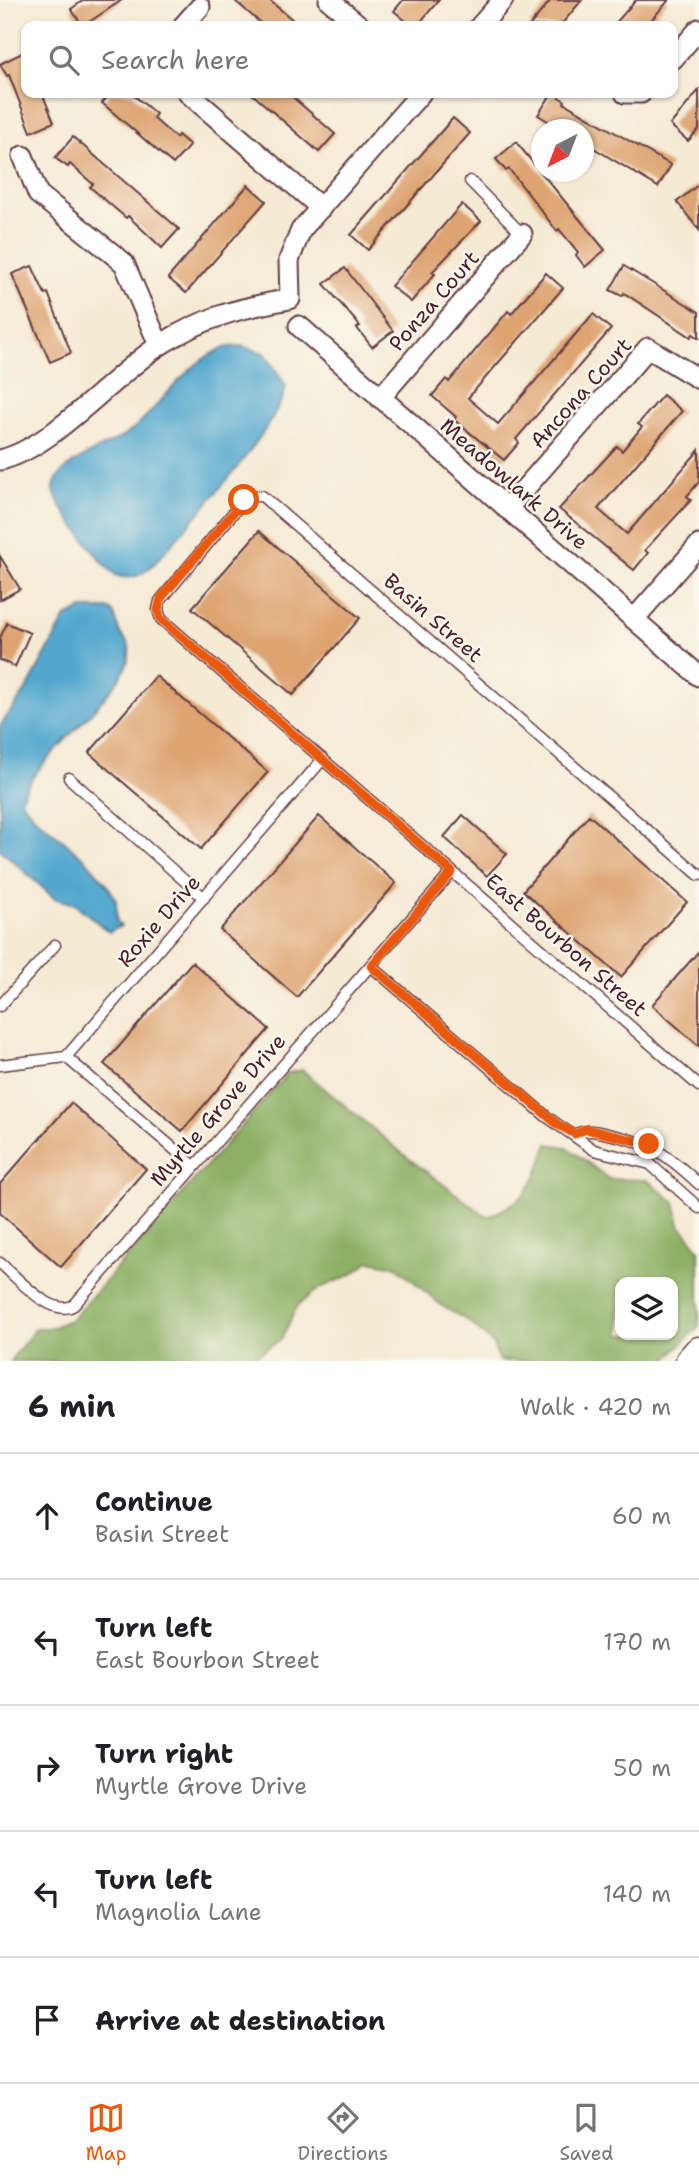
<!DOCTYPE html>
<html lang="en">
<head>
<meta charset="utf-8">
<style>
  body { margin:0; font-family:"Shantell Sans",sans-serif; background:#f2f2f2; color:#202124 }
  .controls { position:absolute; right:21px; bottom:21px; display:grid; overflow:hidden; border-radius:14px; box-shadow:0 2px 5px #0004 }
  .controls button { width:63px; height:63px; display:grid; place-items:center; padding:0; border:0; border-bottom:2px solid #e0e0e0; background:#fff; color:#202124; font:35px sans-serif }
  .compass { position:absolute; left:531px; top:119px; width:63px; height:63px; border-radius:50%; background:#fff; box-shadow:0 2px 5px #0004; rotate:222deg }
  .stop { position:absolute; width:21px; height:21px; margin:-16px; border:5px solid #ea580c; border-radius:50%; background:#fff }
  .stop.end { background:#ea580c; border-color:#fff; box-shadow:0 2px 7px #0008 }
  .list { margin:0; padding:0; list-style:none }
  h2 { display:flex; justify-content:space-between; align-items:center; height:91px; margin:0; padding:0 28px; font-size:30px }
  h2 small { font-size:23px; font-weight:400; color:#757577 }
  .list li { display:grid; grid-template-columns:46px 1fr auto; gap:21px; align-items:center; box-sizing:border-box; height:126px; padding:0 28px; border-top:2px solid #e0e0e0 }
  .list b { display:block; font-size:26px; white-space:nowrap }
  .list p { margin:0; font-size:23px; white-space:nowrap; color:#757577 }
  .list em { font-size:23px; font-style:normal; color:#757577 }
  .icon { flex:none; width:38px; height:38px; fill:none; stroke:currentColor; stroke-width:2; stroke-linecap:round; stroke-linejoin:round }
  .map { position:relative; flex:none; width:699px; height:1361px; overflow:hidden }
  .search { position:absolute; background:#fff; box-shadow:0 2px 5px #0004; left:21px; right:21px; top:21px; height:77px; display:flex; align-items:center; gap:18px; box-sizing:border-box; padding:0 24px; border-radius:14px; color:#757577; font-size:26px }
  .sheet { height:721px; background:#fff }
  nav { display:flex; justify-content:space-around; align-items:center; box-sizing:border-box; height:98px; border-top:2px solid #e0e0e0; background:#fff; font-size:19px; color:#757577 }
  nav a { display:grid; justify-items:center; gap:4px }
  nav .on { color:#ea580c }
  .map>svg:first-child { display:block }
  .forest { fill:#8baf63; stroke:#6a6747; stroke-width:2; fill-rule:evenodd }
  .water { fill:#52a7ce; stroke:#4e637c; stroke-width:2 }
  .building { fill:#dda370 }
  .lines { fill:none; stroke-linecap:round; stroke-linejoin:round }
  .service-casing { stroke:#643d44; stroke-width:13 }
  .minor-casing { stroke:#643d44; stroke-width:23 }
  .primary-casing { stroke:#643d44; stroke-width:33 }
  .service { stroke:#fff; stroke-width:10 }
  .minor { stroke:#fff; stroke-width:19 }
  .primary { stroke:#fff; stroke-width:30 }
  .route { stroke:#ea580c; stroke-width:9 }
  .labels { text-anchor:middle; stroke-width:5; stroke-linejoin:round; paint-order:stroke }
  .street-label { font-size:21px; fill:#4a1f2b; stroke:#fbf7ec }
</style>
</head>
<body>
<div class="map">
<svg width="699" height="1361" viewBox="0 0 699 1361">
  <rect width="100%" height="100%" fill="#fbf7ec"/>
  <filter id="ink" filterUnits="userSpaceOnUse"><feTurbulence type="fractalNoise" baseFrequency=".0143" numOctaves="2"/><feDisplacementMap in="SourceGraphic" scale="14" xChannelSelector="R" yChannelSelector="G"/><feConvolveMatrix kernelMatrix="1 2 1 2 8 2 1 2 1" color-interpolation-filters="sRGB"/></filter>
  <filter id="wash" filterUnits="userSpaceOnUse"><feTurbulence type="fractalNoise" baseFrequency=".00686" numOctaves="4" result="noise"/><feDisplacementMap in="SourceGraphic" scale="28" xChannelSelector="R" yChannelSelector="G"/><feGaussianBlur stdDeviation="1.57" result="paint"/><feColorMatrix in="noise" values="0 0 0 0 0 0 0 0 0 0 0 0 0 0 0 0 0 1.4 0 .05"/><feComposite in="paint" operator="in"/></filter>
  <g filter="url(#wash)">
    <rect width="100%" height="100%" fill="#f5ead4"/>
    <path class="forest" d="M302,1070L408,1158L487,1217C531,1198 532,1187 548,1144L567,1147L609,1179L647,1180L675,1202L680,1225L699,1249V1326L665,1361H499L493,1344L471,1323L442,1306L396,1266L369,1261L353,1274L320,1288L298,1305L281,1339L248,1361H10L36,1328H51L72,1319L288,1073ZM620,1282H673V1335H620Z"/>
    <g class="water">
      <path d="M228,347L241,346L265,353L286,386C277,431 189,523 156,562C143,574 134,582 115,575C104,565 53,502 54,489C54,464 110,446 128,433C162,407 186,359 228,347Z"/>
      <path d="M83,609H108L113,612C117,619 117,627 120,633C123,638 128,641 129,647C137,687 30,759 21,801L36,818L86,860L107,884L116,900L117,922L121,926L109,932L75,904L54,898L0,849V726L28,687L66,617Z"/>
    </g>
    <g id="blocks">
      <g class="building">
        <path d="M84,0H122L83,26L71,9Z"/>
        <path d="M234,0H269L300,26H264Z"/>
        <path d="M403,0H439L417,26H412L394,11Z"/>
        <path d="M551,0H582L560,26H529Z"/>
        <path d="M636,0H669L646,26H613Z"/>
        <path d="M26,51V93H42L54,122L31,132L9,75L7,76L0,64Z"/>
        <path d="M699,90V129L688,141L670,125Z"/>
        <path d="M111,93H131L156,114L153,118L176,138L178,135L190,145L173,164L102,103Z"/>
        <path d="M251,93H288L335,134L319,152Z"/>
        <path d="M552,93L565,101L564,103L671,165L658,187L584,142V130H563L538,115Z"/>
        <path d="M453,118L470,133L368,250L351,235Z"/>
        <path d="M73,137L179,229L162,248L128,216L126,218L90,187L93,184L70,164L68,167L55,158Z"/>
        <path d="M516,142L605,250L585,267L576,255L578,252L559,229L557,231L509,169L506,171L496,159Z"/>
        <path d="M699,184V230L677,202Z"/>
        <path d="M248,185L266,201L186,293L168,278Z"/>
        <path d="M462,204L481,221L432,272L435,274L411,302L391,286Z"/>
        <path d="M32,266L45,294L48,293L71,353L50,362L12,274Z"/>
        <path d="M624,266L699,312V338L693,334L691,337L624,293L622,296L610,290Z"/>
        <path d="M345,268L393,331L372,347L357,328L360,326L324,284Z"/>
        <path d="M546,273L563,288L468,398L498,424L593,314L611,329L516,439L519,443L504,460L454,420L456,417L432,396L446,379L449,382L508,311L511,314Z"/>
        <path d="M663,395L682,411L598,509L627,534L699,450V482L687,496L691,500L645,550L648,553L634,570L559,509L617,446L622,451L642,427L638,424Z"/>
        <path d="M259,531L360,618L293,695L192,608Z"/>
        <path d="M0,556L20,589L0,600Z"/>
        <path d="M7,623L30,633L15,667L0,660V638Z"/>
        <path d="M156,676L268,772L201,849L89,753Z"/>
        <path d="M463,815L507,854L487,876L444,837Z"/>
        <path d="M589,815L687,902L621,977L523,891Z"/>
        <path d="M319,816L396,883L297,997L220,930Z"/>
        <path d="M699,951V1046L652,1005Z"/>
        <path d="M192,962L269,1029L182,1131L104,1064Z"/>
        <path d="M71,1103L146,1169L61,1267L0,1213V1184Z"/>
      </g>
    </g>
  </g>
  <g filter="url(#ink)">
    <use href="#blocks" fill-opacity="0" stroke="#643d44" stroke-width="2"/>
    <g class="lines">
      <defs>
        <g id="service">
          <path d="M470,181L522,234"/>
          <path d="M69,778L204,898"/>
          <path d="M699,875L262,496H251L244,500L160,601L158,610L161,619L699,1086"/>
          <path d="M371,966L547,1117L594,1150L650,1164L699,1208"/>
          <path d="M0,1006L55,945"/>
          <path d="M66,1057L194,1166"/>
          <path d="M0,1065L66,1057L323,759"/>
          <path d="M575,1134C587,1129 595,1131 608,1134C651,1143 667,1154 699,1184"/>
          <path d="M0,1263C17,1277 52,1319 74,1305L452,872"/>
        </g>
        <g id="minor">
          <path d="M329,0L360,26"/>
          <path d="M183,26L200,7"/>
          <path d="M480,26L503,0"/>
          <path d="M673,59L699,29"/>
          <path d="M188,93L321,208"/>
          <path d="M625,93H641"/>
          <path d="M23,156L38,194L124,263L159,345"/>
          <path d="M299,326L699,676"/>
          <path d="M380,398L522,234"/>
          <path d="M0,460C53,448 113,375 160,345C204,317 240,308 290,299L289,260L301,230L421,93"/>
          <path d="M507,509L648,348L699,379"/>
          <path d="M634,619L699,545"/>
        </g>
        <path id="primary" d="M691,1361L699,1352"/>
      </defs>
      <use href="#service" class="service-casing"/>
      <use href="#minor" class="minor-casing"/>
      <use href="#primary" class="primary-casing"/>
      <use href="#service" class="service"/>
      <use href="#minor" class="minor"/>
      <use href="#primary" class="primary"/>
    </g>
  </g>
  <g class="lines" filter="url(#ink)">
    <path class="route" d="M244,500L161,598L158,610L161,619L452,872L371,966L557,1124L575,1134L586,1129L649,1144"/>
  </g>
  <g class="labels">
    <g class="street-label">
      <text transform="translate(434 301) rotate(-49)" y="7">Ponza Court</text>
      <text transform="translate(581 393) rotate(-48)" y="7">Ancona Court</text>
      <text transform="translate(514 484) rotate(41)" y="7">Meadowlark Drive</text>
      <text transform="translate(433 618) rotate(41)" y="7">Basin Street</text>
      <text transform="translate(159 921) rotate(-49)" y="7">Roxie Drive</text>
      <text transform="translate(566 945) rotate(41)" y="7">East Bourbon Street</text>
      <text transform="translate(218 1110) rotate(-49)" y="7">Myrtle Grove Drive</text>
    </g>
  </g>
</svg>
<div class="controls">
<button><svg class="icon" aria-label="layers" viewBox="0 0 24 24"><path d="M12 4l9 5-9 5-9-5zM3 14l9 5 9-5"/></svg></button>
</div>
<svg class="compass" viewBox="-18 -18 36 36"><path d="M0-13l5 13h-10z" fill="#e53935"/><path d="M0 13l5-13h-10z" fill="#757577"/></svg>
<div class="stop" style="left:244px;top:500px"></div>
<div class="stop end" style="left:649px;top:1144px"></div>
<div class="search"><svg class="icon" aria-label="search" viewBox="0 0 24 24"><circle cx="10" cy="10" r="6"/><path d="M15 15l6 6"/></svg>Search here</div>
</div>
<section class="sheet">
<h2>6 min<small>Walk · 420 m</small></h2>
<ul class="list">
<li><svg class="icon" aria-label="ahead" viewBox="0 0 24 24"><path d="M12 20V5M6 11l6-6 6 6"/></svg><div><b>Continue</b><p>Basin Street</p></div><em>60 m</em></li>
<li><svg class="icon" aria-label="left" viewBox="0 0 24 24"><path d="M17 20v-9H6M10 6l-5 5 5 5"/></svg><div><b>Turn left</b><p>East Bourbon Street</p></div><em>170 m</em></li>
<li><svg class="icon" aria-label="right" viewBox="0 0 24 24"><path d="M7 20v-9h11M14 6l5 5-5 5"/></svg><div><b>Turn right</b><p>Myrtle Grove Drive</p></div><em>50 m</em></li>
<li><svg class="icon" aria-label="left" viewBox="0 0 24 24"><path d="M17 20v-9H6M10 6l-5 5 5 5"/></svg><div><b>Turn left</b><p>Magnolia Lane</p></div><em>140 m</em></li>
<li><svg class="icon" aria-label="arrive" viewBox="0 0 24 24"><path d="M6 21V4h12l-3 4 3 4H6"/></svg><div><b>Arrive at destination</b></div></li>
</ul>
</section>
<nav>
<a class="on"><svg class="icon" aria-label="map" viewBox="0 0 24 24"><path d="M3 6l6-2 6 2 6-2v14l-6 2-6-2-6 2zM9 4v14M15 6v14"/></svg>Map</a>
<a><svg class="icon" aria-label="directions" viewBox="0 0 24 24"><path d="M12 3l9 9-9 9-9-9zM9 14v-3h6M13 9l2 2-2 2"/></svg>Directions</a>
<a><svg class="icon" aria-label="saved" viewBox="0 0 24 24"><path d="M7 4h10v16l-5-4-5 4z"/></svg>Saved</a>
</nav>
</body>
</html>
